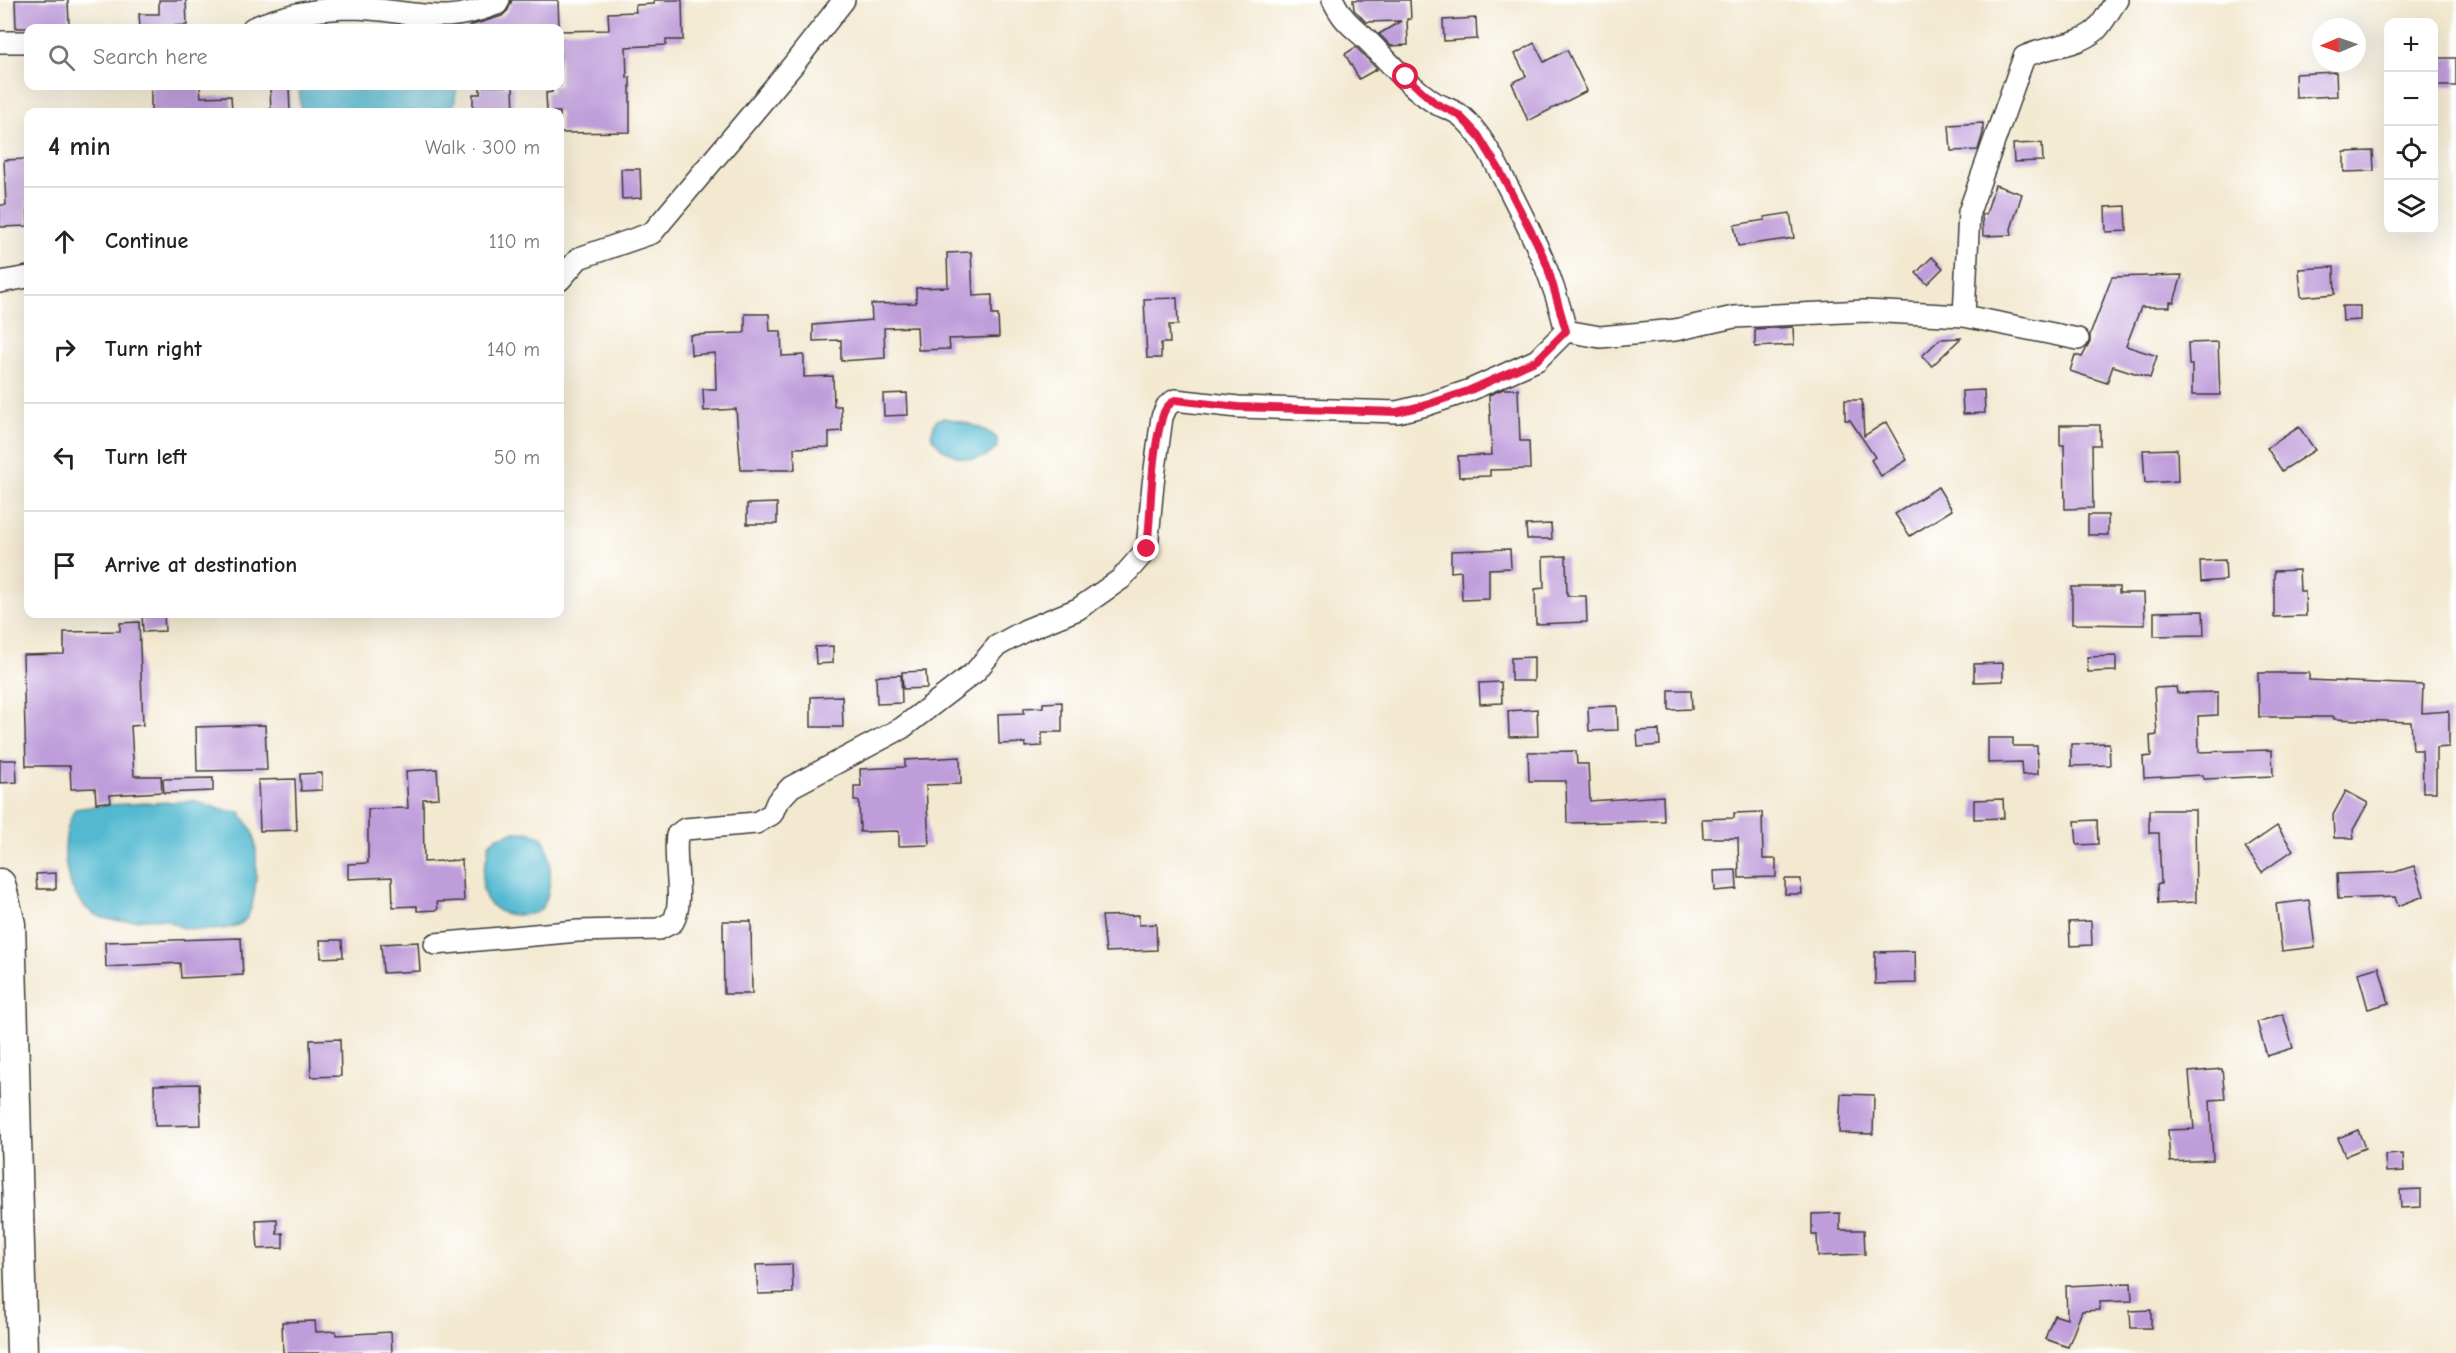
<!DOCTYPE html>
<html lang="en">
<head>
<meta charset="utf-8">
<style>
  body { margin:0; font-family:"Comic Neue",sans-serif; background:#f6f6f6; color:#222 }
  .controls { position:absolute; right:18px; top:18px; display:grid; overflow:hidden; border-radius:12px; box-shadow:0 6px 24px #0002 }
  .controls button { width:54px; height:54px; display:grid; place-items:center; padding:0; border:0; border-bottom:2px solid #e0e0e0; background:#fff; color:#222; font:30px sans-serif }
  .compass { position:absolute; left:2312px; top:18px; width:54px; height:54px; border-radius:50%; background:#fff; box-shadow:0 6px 24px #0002; rotate:268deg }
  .stop { position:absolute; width:18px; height:18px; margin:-14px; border:4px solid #e11d48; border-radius:50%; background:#fff }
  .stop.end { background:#e11d48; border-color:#fff; box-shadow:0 2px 6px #0008 }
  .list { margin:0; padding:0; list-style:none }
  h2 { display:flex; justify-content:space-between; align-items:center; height:78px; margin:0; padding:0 24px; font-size:26px }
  h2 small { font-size:20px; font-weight:400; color:#767676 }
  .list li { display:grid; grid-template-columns:39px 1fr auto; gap:18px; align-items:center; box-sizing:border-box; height:108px; padding:0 24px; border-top:2px solid #e0e0e0 }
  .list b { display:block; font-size:22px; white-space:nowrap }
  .list em { font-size:20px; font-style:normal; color:#767676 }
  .icon { flex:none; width:33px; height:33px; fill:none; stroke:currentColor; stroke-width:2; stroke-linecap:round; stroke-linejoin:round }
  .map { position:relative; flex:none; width:2456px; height:1353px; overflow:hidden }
  .search { position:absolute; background:#fff; box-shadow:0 6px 24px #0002; left:24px; top:24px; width:540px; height:66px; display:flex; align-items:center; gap:15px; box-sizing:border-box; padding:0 21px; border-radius:12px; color:#767676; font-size:22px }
  .panel { position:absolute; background:#fff; box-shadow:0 6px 24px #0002; left:24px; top:108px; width:540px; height:510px; border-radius:12px }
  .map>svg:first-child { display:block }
  .water { fill:#52b9d0; stroke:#376a76; stroke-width:1.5 }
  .building { fill:#bf9dda }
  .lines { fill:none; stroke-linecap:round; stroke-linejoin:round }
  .street-casing { stroke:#3c3b37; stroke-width:24 }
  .secondary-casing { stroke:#3c3b37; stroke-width:33 }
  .street { stroke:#fff; stroke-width:21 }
  .secondary { stroke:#fff; stroke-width:30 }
  .route { stroke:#e11d48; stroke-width:8 }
</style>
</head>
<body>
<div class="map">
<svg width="2456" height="1353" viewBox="0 0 2456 1353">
  <rect width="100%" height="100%" fill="#fff"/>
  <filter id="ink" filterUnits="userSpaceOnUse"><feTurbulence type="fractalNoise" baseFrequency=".0167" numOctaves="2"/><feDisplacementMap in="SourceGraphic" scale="12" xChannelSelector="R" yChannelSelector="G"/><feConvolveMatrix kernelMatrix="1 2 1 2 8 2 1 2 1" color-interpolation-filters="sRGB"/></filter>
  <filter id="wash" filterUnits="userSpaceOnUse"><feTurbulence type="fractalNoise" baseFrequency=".008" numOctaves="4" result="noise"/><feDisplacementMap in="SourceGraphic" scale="24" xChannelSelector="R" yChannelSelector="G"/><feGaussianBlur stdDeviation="1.35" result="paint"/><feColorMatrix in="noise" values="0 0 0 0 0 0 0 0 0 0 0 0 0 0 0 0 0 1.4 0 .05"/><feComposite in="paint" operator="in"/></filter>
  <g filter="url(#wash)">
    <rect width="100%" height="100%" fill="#f3e9d1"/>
    <g class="water">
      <path d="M299,86H457L453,112H301Z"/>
      <path d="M944,418C962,421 982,426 997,438V447C980,469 943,458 931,435L936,420Z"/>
      <path d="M194,801L223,810L240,812C244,819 252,828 254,835C258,854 259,918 238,925C221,931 201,931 184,928C177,926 170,921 163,919C145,916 125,925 104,918C63,906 56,842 75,809L105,805Z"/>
      <path d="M514,832C523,833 534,831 541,837C554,848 553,900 539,911C533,915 523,915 516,915C507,915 498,912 491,905C477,890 483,871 488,853C488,850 488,847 489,844C494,836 507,835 514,832Z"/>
    </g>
    <g id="blocks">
      <g class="building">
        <path d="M15,0H68L69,24L40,25V28H16Z"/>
        <path d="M159,0H186L187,25L140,28L139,14H159Z"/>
        <path d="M512,0H558L559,28H469V26L502,16L508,10Z"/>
        <path d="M654,0H682L683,40H666V45L626,47L627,78L630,77V132L560,133V112H547L546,93L552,92V86H560V31L609,30L608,13L636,12L635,5L654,4Z"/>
        <path d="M1353,0H1410L1411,19H1407L1408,45L1391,46L1379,34L1401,21L1366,22L1354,10Z"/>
        <path d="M1476,18L1477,39L1444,41L1443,20Z"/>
        <path d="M1534,43L1544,62L1567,50L1587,91L1528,121L1512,83L1526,76L1515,54Z"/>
        <path d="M1356,47L1377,69L1359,79L1345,54Z"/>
        <rect x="2433" y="58" width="23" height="28"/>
        <path d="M2336,72L2337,96L2296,98L2295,74Z"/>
        <path d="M151,86H200L201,97L231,96L232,112H151Z"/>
        <path d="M270,86H289L290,112H271Z"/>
        <path d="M480,86H513L514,112L473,111V94H480Z"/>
        <path d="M1983,123V133L1978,150L1951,151L1949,125Z"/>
        <path d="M2042,143L2043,161L2014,162L2013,144Z"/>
        <path d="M2373,151L2374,171L2344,172V152Z"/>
        <path d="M27,159L28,226L0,227V205H6L4,160Z"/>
        <path d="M621,169H640L641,198L622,199Z"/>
        <path d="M1995,185L2022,194L2011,229L2012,235L1983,236L1982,214H1986Z"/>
        <path d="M2126,206L2127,231L2106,232L2105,207Z"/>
        <path d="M1790,213L1794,238L1738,246L1734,225L1765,220L1764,217Z"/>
        <path d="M971,252L973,296L992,295V315H998L999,337L949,339L950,349L918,350L917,327L884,328L885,358L841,361V340L813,341V325L872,320L871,304L916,303V288L948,287L947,253Z"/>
        <path d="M1932,257L1943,268L1927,284L1916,273Z"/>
        <path d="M2334,267L2335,294L2301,297L2299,269Z"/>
        <path d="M2182,275L2174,302H2170V307H2141L2126,346L2157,356L2150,378L2113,366L2107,383L2070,371L2075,355L2082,357L2090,342V335L2112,277Z"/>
        <path d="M1177,298L1178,325H1169L1170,343H1161V358H1147L1144,299Z"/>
        <path d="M2342,306H2360V320L2343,321Z"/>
        <path d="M745,314H769L770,331H781L782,356L804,355V377L833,376L834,406H841L842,431L829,432V447L794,448L795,470H741L736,409L704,411L703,389H716L715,353L691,355L690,335L743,333L745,332Z"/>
        <path d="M1793,327L1794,345L1755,347V329Z"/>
        <path d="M1961,338L1932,366L1922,356L1940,339Z"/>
        <path d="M2218,342L2220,395H2192V365H2189L2188,343Z"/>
        <path d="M1503,389H1518L1520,441H1529L1530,469L1490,470V476L1459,477L1458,456L1492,455L1489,395Z"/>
        <path d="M1984,390L1985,413L1963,414L1962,391Z"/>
        <path d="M907,393L908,415L884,416L883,394Z"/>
        <path d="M1845,400H1862L1864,436L1886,422L1907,460L1881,476L1871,460L1875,457L1850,420H1845Z"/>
        <path d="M2060,425H2100V445H2092L2093,508L2065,509L2064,445H2060Z"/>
        <path d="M2299,427L2315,450L2282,471L2267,448Z"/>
        <path d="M2177,449L2178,481L2145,483L2143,450Z"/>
        <path d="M1938,487L1952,510L1910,536L1895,514Z"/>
        <path d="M777,503V524H747V504Z"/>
        <rect x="2088" y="515" width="20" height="20"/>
        <path d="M1551,524L1552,539H1527L1526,525Z"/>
        <path d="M1510,549L1511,568L1489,569V599L1462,600L1461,571L1451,572V551Z"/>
        <path d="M1566,556L1567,596H1586L1587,622L1536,624L1535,589L1544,588L1543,557Z"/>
        <path d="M2225,560L2226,580L2201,582L2200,561Z"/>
        <path d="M2299,570L2300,591H2305L2306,616L2274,617V571Z"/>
        <path d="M2072,587H2119V593H2144L2145,625L2072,624Z"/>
        <path d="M2203,611L2204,635L2154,636V612Z"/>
        <path d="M142,614H164L165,631L143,632Z"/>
        <path d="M139,622L143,725L131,726L134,776H161L162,792L110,795L111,802L96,803L95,788L71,789L70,766H26L23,655L64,654V632L120,631V623Z"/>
        <path d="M833,646V663L816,664L815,647Z"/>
        <path d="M2116,656V671L2088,672L2087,657Z"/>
        <path d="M1534,657V681H1511V658Z"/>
        <path d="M2003,663V681L1974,682V664Z"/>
        <path d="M926,671L927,688L903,689L902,672Z"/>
        <path d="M2258,673H2309V680L2423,685L2422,713L2449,711V747L2436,748V792H2423L2422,750H2413L2411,722L2334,719V717H2259Z"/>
        <path d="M901,675L902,703L877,704L876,676Z"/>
        <path d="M1501,682L1502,703L1480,704L1479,683Z"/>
        <path d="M2176,687L2177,693L2218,692V715L2198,716L2199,752L2272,750L2273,776L2204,779L2203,775L2144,778L2143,757L2151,756L2150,736L2157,735L2154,688Z"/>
        <path d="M1669,690H1691L1692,709L1669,710Z"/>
        <path d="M842,696L843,727H811V697Z"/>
        <path d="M1062,702V732H1042V746L1025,747V743L999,744L998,714L1024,713V708L1043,707V703Z"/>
        <path d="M1617,706L1618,730L1589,731L1588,707Z"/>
        <path d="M1537,709L1538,736L1509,737L1508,711Z"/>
        <path d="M265,725L267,770L197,771L196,727Z"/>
        <path d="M1659,730L1660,745L1638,747L1637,731Z"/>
        <path d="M1988,738H2013V746H2037L2038,774L2022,775L2021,762L1988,763Z"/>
        <path d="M2109,743L2110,765L2071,766V744Z"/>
        <path d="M1576,751L1577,764H1588L1590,801L1663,796L1664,821L1567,823L1566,781H1529L1528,752Z"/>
        <path d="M960,757L961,784L926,785L929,845L899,846V831L860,832L859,801H854V786H861L860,769L905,767V760Z"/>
        <path d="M0,760H16L17,782L0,783Z"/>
        <path d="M437,769L439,798L423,799L424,862L462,860L464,901L437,902L438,910L417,911V906L393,907L392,877L348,879V864L368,863V809L408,808L406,771Z"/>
        <path d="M322,773V790L301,791L300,774Z"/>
        <path d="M213,778V791L164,793L163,779Z"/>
        <path d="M295,779L297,830L260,831L258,780Z"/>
        <path d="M2346,791L2368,803L2353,830L2354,838H2334L2333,815Z"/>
        <path d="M2003,799L2004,818L1974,819V800Z"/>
        <path d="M2149,810H2195L2196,902L2158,904L2157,884H2161L2159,833H2149Z"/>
        <path d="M1762,812L1763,859H1776V877L1739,878L1738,838H1703L1702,819L1734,818V813Z"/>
        <path d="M2097,820L2098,844L2077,845L2075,821Z"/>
        <path d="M2277,826L2293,850L2262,872L2245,848Z"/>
        <path d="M2414,866L2424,896L2398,906L2395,897L2338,899L2337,874L2395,872Z"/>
        <path d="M1736,870L1737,889L1715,891L1714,871Z"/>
        <path d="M56,873V889H37L36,874Z"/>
        <path d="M1785,879H1801L1802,894H1785Z"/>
        <path d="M2309,900L2315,947L2282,951L2276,904Z"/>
        <path d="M1139,915V925L1156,924L1157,950L1106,952L1102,916Z"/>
        <path d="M723,921H751L752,994H724Z"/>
        <path d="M2091,921L2092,945L2070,946L2069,922Z"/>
        <path d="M241,938L243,975L181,978L180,963L106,967L105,942Z"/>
        <path d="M320,940H342L343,957L321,958Z"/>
        <path d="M418,942L420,971L383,973L381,944Z"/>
        <path d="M1915,951L1916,983L1875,984V952Z"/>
        <path d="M2379,967L2389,1003L2368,1009L2358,973Z"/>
        <path d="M2283,1014L2293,1048L2267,1056L2257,1022Z"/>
        <path d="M340,1039L341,1076L311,1077L310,1040Z"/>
        <path d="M2222,1069L2225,1099L2210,1100L2213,1160L2170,1162L2168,1130L2194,1129L2189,1072Z"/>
        <path d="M199,1084L201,1125L155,1126L154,1085Z"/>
        <path d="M1841,1094L1874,1095L1873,1134L1839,1133Z"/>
        <path d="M2358,1130L2365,1148L2345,1156L2338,1138Z"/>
        <path d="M2403,1154L2404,1171L2386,1172L2385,1155Z"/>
        <path d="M2421,1189V1207L2401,1208L2400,1190Z"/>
        <path d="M1840,1213V1230H1864L1865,1254L1818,1256L1817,1235H1812V1214Z"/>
        <path d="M277,1219V1234L283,1233V1248L258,1249L256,1220Z"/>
        <path d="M792,1264L793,1293L758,1294L756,1265Z"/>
        <path d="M2131,1283L2132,1301L2100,1302V1310L2082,1311L2068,1347L2045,1339L2054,1315L2067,1319L2066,1286Z"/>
        <path d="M2151,1310V1328H2131L2130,1311Z"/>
        <path d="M315,1321L316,1332L336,1331V1335L391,1332L392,1353H283L282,1322Z"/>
      </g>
    </g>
  </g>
  <g filter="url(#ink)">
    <use href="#blocks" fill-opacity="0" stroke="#3c3b37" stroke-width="1.5"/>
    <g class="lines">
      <defs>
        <g id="street">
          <path d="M1333,0C1346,27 1357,28 1374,47C1393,67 1412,88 1435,103C1443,107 1453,110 1460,115C1483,134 1497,166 1510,191C1535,240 1553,277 1566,331"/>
          <path d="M253,28C286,14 320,8 356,8C387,9 417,17 448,16C465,15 481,10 497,4L499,0"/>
          <path d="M0,42H28"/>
          <path d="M560,280L579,258L652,233L793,65L844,0"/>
          <path d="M0,282L28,277"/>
          <path d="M1964,316L1969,212L2024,57C2046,46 2075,47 2095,31C2103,24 2110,9 2117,0"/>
          <path d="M435,944L578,931L659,929L673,922C685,901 673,861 677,835L685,829L756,823L772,814L777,802L791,787L902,728L975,672L997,646L1026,630L1078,609L1121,579L1147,549L1153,484L1162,417L1167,406L1175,400L1238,407L1397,412L1426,405L1468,391L1537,360L1566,331L1600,337L1675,330L1734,317L1865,311L1964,316L2078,339"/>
        </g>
        <path id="secondary" d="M0,884L10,924L22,1353"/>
      </defs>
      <use href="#street" class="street-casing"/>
      <use href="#secondary" class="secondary-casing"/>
      <use href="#street" class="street"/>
      <use href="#secondary" class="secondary"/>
    </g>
  </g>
  <g class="lines" filter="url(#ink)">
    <path class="route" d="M1147,549C1152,506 1150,460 1162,418C1164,409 1168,405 1175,400L1238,407L1397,412L1426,405L1468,391L1537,360L1566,331L1547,265L1537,243L1499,169L1478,135L1459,115L1435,103L1406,77"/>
  </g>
</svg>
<div class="controls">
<button>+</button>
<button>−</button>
<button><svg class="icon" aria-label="locate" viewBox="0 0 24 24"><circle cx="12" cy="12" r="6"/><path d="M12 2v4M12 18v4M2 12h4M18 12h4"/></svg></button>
<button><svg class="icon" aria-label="layers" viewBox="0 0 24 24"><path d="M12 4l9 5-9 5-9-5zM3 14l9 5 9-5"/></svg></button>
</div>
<svg class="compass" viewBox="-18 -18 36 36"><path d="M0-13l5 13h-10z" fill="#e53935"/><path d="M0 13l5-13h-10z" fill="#767676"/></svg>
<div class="stop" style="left:1406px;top:77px"></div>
<div class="stop end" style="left:1147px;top:549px"></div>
<div class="search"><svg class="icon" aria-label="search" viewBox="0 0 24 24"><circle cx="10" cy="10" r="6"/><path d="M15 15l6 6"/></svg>Search here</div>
<section class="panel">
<h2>4 min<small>Walk · 300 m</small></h2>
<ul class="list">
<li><svg class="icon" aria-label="ahead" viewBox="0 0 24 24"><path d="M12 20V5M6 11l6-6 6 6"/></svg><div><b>Continue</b></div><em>110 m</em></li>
<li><svg class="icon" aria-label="right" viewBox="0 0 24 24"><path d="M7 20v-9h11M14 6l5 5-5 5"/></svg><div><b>Turn right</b></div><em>140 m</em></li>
<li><svg class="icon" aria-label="left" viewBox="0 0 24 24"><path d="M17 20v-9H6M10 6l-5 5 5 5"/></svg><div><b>Turn left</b></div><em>50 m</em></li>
<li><svg class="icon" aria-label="arrive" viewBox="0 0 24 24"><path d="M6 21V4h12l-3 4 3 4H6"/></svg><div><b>Arrive at destination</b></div></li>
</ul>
</section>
</div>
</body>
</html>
